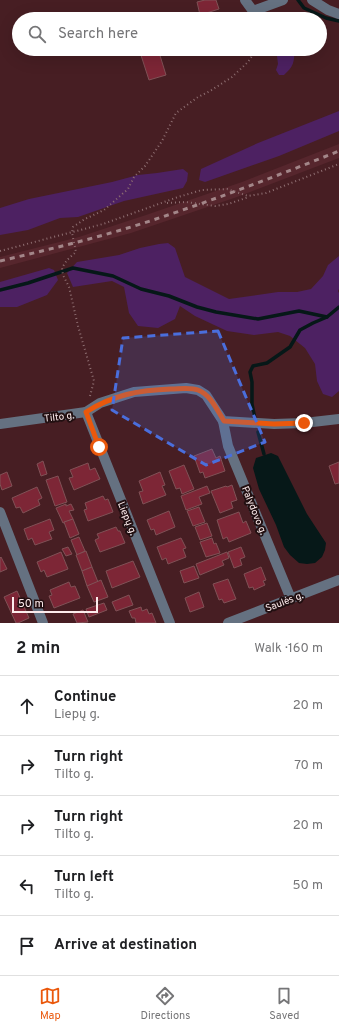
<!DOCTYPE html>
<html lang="en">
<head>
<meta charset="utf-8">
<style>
  body { margin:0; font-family:Overpass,sans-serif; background:#f6f6f6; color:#202124 }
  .scale { position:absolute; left:12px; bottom:10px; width:86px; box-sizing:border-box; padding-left:4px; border:2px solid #fdeced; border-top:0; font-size:11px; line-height:14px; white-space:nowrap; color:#fdeced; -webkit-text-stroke:3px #210f11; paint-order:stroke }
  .stop { position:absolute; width:12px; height:12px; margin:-9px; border:3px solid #ea580c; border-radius:50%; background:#fff }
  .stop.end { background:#ea580c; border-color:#fff; box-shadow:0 1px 4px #0008 }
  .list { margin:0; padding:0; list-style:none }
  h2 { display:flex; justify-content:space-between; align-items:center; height:52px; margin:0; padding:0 16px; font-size:17px }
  h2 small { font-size:13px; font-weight:400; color:#757577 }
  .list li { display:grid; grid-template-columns:26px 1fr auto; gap:12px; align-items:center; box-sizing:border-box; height:60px; padding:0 16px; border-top:1px solid #e0e0e0 }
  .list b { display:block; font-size:15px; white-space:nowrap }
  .list p { margin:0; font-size:13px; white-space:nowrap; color:#757577 }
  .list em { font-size:13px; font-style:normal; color:#757577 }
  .icon { flex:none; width:22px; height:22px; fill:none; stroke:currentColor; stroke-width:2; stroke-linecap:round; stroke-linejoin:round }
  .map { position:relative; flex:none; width:339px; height:623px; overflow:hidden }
  .search { position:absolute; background:#fff; box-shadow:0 4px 16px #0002; left:12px; right:12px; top:12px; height:44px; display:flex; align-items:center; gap:10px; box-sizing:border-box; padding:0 14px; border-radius:22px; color:#757577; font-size:15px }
  .sheet { height:352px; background:#fff }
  nav { display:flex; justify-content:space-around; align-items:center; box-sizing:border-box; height:56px; border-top:1px solid #e0e0e0; background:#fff; font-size:11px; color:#757577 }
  nav a { display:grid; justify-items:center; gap:2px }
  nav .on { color:#ea580c }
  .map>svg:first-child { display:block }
  .built { fill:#56262d }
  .green { fill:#4d2162 }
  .water { fill:#061818 }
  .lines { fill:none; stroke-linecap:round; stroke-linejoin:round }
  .stream { stroke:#061818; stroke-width:3.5 }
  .building { fill:#7d2636; stroke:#805156 }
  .path { stroke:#8f6f72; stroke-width:2; stroke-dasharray:1 3; stroke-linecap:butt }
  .minor { stroke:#657181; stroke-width:10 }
  .rail { stroke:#a38689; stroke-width:3; stroke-dasharray:5 5; stroke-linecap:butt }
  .route { stroke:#ea580c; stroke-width:5 }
  .marked { fill:#4a6edc; fill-opacity:0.2; stroke:#4a6edc; stroke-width:3; stroke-dasharray:8 5; stroke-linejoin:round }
  .labels { text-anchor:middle; stroke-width:4; stroke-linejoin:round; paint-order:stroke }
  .street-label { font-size:10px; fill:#fdeced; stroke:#210f11 }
</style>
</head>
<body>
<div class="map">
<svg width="339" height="623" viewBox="0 0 339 623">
  <rect width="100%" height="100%" fill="#471e23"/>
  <path class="built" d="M339,144V158L237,197L131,233L0,268V257L79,237L146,215L242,182Z"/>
  <g class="green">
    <path d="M269,49H294C295,62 293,67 284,75H279L276,70L278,64L277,56Z"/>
    <path d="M339,111V131L279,156L205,182L199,180L201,169L258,143Z"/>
    <path d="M183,169L188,173L187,181L183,188L124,201L78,217L60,218L28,230L0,235V208L29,199L112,182L138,175L157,173Z"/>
    <path d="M168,243L175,248L185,277L229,299L278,292H297L311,289L323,276L328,265L339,256V289L338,291L339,293V391L332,397L323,394L317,381L315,364L305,348L290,336L278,332L254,335L227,331L195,316L180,306L175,319L158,328L138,326L129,313L124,287L112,281L73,287L67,273L77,262L119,255L140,248L159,244Z"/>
    <path d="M49,268L54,270L58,280L47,295L17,307H0V282Z"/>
  </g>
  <path class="water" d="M271,453L278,456L307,514L326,543L325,550L322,557L315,563L307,564L299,563L290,555L284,547L276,525L259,489L253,468L256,458Z"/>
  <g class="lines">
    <g class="stream">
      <path d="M298,0L304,8L326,18L339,21"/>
      <path d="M0,290L28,283L73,268L113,276L141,289L169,296L197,307L216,312L258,319L299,311L327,317"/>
      <path d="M255,419L252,404V382L250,372L253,366L267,363L290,347L300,330L313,323L327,317L339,307"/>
      <path d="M258,432L264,454"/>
    </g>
  </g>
  <g class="building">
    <path d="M205,0H216L219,9L200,15L197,2Z"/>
    <path d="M139,49H158L166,75L149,80Z"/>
    <path d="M191,49H218L193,55Z"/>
    <path d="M212,449L216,458L220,456L225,471L205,478L203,472L200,473L194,456Z"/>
    <path d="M43,461L47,474L41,476L37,464Z"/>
    <path d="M339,462V483L335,484L329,466Z"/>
    <path d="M88,463L90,470L95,468L100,479L74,490L69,478L73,477L70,470Z"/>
    <path d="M184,465L194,489L182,494L180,488L176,489L169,471Z"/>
    <path d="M7,472L12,486L2,490L0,484V475Z"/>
    <path d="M160,472L165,485L162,486L166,495L143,504L139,492L143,491L139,481Z"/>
    <path d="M58,476L67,502L55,506L46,480Z"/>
    <path d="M232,485L237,500L231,502L233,508L220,513L211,491L226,486L227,487Z"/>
    <path d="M207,486L210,493L199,497L202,504L186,510L181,496Z"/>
    <path d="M37,487L42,498L38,500L40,505L23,513L20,507L16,508L12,498Z"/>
    <path d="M103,496L105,500L108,499L113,512L88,521L84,510L87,509L85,503Z"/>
    <path d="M66,504V506L71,504L74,510L69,511L73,519L63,523L56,508Z"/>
    <path d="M199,507L205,522L193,526L187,511Z"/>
    <path d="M169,511L175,527L156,535L154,529L151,530L147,520Z"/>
    <path d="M239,512L243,523L246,521L251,533L229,542L227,537L223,539L217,520Z"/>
    <path d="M50,519L54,530L49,532L52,539L35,545L32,538L28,540L24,529Z"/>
    <path d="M73,519L79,534L70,538L64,522Z"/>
    <path d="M207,523L212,536L200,540L195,527Z"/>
    <path d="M116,527L118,531H120L125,543L100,552L95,540L99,538L97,534Z"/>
    <path d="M79,537L85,551L77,555L71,540Z"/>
    <path d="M181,538L186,548L183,549L186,557L168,564L166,558L162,560L157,547Z"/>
    <path d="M212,538L214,544L216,543L220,553L206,557L200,542Z"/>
    <path d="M68,547L72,554L66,556L62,549Z"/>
    <path d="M241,547L245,557L240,559L242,565L234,568L228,552Z"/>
    <path d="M86,551L92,567L82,571L76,555Z"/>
    <path d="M61,552L68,569L47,577L44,570L41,572L37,562Z"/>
    <path d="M227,552L229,558L222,561L224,565L200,575L196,564Z"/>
    <path d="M1,557L7,569L0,572V558Z"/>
    <path d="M133,561L140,577L112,588L106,571Z"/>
    <path d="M194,566L199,578L184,583L180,571Z"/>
    <path d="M92,567L98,582L87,586L82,571Z"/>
    <path d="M261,567L266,580L263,581L265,585L254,590L253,587L249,588L244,574Z"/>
    <path d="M228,579L236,599L224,603L222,599L219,600L213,584Z"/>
    <path d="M101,580L108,597L94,602L87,586Z"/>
    <path d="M69,582L71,587L75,586L80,598L54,608L49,596L52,595L50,590Z"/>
    <path d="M17,591L29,618L18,623H16L4,597Z"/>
    <path d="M199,592L204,607L190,612L185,598Z"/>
    <path d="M129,595L133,605L116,611L112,602Z"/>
    <path d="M104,603L107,610L89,617L86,609Z"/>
    <path d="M141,607L142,611L147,609L149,614L152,613L156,623H136L135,618H132L129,611Z"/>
    <path d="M83,610L88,622L77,623L73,614Z"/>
  </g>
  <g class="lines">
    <g class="path">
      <path d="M167,203L186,202L215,206L228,204L249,197"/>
      <path d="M0,251L103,224L178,197L202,190L227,189L248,196L266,193L339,164"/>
      <path d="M90,396L94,381L78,326L69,287L63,275L62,268L67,260L76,252L72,233L73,227L85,219L104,210L128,189L134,177L145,166L162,141L176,113L198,97L210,91L232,77L248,62L257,49"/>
    </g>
    <g class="minor">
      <path d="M245,0L253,11L283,0"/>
      <path d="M312,0L328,10L339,14"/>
      <path d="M86,412L170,623"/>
      <path d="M223,421L228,446L291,599"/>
      <path d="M0,424L86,412L100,403L134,392L186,388L198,390L206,395L223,421L274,424L304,423L339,419"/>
      <path d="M0,512L43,623"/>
      <path d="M228,623L339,580"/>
    </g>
    <path class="rail" d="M0,261C51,249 101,237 150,221C214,200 277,176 339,151"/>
  </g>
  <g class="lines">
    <path class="route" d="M99,447L86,412C113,395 139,390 171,389C179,389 190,387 198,390C211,395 217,410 224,421L274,424L304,423"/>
  </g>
  <path class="marked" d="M218,331L265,442L206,465L112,410L123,338Z"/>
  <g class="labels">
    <g class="street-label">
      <text transform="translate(59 416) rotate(-7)" y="4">Tilto g.</text>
      <text transform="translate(255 510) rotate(68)" y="4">Palydovo g.</text>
      <text transform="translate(128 518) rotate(68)" y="4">Liepų g.</text>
      <text transform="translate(284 601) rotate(-21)" y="4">Saulės g.</text>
    </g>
  </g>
</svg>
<div class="scale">50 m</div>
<div class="stop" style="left:99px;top:447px"></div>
<div class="stop end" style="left:304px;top:423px"></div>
<div class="search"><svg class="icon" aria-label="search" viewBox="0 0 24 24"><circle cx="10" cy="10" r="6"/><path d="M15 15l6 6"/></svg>Search here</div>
</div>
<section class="sheet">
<h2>2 min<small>Walk · 160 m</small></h2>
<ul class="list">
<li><svg class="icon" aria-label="ahead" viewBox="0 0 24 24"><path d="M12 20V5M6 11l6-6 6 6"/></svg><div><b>Continue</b><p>Liepų g.</p></div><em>20 m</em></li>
<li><svg class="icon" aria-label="right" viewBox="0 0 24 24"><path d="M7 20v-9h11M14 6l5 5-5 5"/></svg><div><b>Turn right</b><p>Tilto g.</p></div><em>70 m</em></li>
<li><svg class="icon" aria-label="right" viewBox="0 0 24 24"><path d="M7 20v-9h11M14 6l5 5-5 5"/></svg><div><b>Turn right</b><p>Tilto g.</p></div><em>20 m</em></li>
<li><svg class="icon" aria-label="left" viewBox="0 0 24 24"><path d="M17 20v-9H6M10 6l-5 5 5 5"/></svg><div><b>Turn left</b><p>Tilto g.</p></div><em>50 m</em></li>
<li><svg class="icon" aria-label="arrive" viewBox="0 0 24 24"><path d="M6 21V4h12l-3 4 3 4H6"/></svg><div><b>Arrive at destination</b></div></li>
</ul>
</section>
<nav>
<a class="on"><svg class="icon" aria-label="map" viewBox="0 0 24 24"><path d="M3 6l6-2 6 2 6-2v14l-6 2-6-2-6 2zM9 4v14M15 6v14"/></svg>Map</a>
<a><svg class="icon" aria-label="directions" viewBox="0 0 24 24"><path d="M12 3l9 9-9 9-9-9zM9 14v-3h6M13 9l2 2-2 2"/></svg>Directions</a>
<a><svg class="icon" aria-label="saved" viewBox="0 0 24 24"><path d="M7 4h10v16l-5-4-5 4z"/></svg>Saved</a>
</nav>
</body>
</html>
